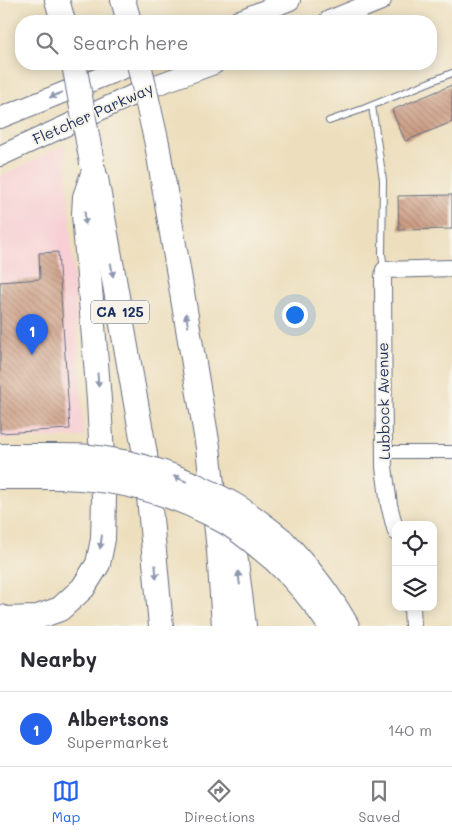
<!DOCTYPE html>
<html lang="en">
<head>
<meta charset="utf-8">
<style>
  body { margin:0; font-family:Mali,sans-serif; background:#f2f2f3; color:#2b2b33 }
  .controls { position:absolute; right:15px; bottom:15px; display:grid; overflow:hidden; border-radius:10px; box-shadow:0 2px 12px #0003 }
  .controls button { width:45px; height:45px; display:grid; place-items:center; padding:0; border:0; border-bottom:1px solid #e1e1e2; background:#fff; color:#2b2b33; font:25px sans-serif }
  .you { position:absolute; left:294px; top:314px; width:18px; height:18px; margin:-12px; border:4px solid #fff; border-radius:50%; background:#1a73e8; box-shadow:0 0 0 8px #1a73e833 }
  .badge { display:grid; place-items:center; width:32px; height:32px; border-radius:50%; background:#2563eb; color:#fff; font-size:16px; font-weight:700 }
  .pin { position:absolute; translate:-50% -41px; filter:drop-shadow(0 1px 2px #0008) }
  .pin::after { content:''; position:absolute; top:26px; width:18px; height:15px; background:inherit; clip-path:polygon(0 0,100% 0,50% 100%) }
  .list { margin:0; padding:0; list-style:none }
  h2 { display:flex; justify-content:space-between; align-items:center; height:65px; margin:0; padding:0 20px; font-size:21px }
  h2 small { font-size:16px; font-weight:400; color:#7c7c81 }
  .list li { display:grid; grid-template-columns:32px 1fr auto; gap:15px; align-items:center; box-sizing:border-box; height:75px; padding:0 20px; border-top:1px solid #e1e1e2 }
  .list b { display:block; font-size:19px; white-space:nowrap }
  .list p { margin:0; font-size:16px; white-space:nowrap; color:#7c7c81 }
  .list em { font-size:16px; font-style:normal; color:#7c7c81 }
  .icon { flex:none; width:28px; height:28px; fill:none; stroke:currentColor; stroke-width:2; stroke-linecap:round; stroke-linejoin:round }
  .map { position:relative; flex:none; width:452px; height:626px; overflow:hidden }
  .search { position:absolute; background:#fff; box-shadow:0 2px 12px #0003; left:15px; right:15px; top:15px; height:55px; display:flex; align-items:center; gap:12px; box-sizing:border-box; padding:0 18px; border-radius:20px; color:#7c7c81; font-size:19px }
  .sheet { height:140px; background:#fff }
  nav { display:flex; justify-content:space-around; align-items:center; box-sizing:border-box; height:70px; border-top:1px solid #e1e1e2; background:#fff; font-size:14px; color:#7c7c81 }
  nav a { display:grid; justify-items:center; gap:2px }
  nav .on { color:#2563eb }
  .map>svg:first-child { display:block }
  .built { fill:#f7cfd4 }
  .building { fill:url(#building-back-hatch) }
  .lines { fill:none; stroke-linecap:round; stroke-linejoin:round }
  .service-casing { stroke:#646d80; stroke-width:8 }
  .minor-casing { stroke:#646d80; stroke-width:14 }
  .tertiary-casing { stroke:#646d80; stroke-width:18 }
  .primary-casing { stroke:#646d80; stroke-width:22 }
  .motorway-casing { stroke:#646d80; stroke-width:26 }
  .service { stroke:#fff; stroke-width:6 }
  .minor { stroke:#fff; stroke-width:12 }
  .tertiary { stroke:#fff; stroke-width:16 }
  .primary { stroke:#fff; stroke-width:20 }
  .motorway { stroke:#fff; stroke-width:24 }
  .motorway-bridge-casing { stroke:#646d80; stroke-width:26; stroke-linecap:butt }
  .motorway-bridge { stroke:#fff; stroke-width:24 }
  .oneway { fill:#8d97ae }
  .labels { text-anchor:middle; stroke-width:4; stroke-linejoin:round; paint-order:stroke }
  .shield { fill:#f7f3e8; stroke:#5d6a87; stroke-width:1 }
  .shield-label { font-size:14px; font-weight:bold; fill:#1b2f5e }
  .street-label { font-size:15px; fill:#1b2f5e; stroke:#f7f3e8 }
</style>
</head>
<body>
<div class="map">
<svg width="452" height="626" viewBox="0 0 452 626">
  <defs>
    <pattern id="building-back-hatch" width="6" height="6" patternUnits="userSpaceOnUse" patternTransform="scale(1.25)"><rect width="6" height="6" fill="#cc9d84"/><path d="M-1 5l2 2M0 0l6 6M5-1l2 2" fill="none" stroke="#a5806f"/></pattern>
  </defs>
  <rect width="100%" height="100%" fill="#f7f3e8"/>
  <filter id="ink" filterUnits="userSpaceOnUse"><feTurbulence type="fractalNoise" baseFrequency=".02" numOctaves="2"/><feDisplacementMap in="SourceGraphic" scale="10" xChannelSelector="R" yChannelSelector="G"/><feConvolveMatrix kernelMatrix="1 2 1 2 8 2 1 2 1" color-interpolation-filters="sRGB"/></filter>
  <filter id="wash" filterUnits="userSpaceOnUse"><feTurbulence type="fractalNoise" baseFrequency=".0096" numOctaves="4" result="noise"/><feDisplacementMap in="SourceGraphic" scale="20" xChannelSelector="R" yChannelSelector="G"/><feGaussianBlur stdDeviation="1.12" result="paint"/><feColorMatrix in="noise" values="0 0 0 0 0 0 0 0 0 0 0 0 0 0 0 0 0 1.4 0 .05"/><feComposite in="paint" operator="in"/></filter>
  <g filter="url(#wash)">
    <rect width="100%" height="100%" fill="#eddfbe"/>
    <path class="built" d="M65,145L84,437L0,439V177Z"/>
    <g id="blocks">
      <g class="building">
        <path d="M452,85V122L405,141L392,110Z"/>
        <path d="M452,195V229L399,230L398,196Z"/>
        <path d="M58,252L70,429L0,433V282L40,279L39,253Z"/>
      </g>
    </g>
  </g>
  <g filter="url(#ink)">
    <use href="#blocks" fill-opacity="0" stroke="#646d80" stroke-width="1"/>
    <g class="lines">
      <defs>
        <g id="service">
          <path d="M372,106L383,180L382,254L384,269"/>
          <path d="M329,121L363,109L452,73"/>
        </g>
        <path id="minor" d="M385,452H452"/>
        <g id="tertiary">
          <path d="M396,532L389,505L384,467L383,277L384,270L452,268"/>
          <path d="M412,607L413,626"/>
        </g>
        <g id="primary">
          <path d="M238,21L290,0"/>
          <path d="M329,21L381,0"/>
          <path d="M0,118L134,64"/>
          <path d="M0,156L148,88L214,64"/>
        </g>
        <g id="motorway">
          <path d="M57,0L63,21"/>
          <path d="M123,0L129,21"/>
          <path d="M157,144L208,447L219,550L224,626"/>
          <path d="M96,178L145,454L161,626"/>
          <path d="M0,456H55"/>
          <path d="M0,477H59"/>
          <path d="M232,530L244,626"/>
          <path d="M282,540C308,567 328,592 347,626"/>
          <path d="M276,561C296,580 314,601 329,624"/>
          <path d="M0,617L7,619L35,618L60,609L83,588L98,564L103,539L104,498L99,400L84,214L85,197L94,171"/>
        </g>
      </defs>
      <use href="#service" class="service-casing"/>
      <use href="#minor" class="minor-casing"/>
      <use href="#tertiary" class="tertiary-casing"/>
      <use href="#primary" class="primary-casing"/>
      <use href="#motorway" class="motorway-casing"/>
      <use href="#service" class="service"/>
      <use href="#minor" class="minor"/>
      <use href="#tertiary" class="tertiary"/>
      <use href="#primary" class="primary"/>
      <use href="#motorway" class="motorway"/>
      <defs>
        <g id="motorway-bridge">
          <path d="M74,64L92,163"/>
          <path d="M139,64L157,144"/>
          <path d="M55,456C67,456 78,456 90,457C140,462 188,479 232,504C250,514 266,527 282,540"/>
          <path d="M59,477C118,478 176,493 227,523C245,534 260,548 276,561"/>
        </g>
      </defs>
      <use href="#motorway-bridge" class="motorway-bridge-casing"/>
      <use href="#motorway-bridge" class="motorway-bridge"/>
    </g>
    <defs><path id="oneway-solid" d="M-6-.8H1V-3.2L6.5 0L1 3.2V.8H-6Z" transform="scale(1.25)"/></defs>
    <g class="oneway">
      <use href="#oneway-solid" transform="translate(56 95) rotate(158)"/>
      <use href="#oneway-solid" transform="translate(85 218) rotate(88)"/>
      <use href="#oneway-solid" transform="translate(112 270) rotate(80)"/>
      <use href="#oneway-solid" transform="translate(187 320) rotate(-100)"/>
      <use href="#oneway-solid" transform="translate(98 380) rotate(86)"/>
      <use href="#oneway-solid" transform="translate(180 479) rotate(-157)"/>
      <use href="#oneway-solid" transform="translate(101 542) rotate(98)"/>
      <use href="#oneway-solid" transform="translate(156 572) rotate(85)"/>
      <use href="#oneway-solid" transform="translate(239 578) rotate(-97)"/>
    </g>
  </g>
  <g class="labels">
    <rect class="shield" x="91" y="300.5" width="58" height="23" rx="4"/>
    <g class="shield-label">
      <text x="120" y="317">CA 125</text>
    </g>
    <g class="street-label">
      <text transform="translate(93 114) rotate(-24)" y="5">Fletcher Parkway</text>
      <text transform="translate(384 401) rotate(-91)" y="5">Lubbock Avenue</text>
    </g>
  </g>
</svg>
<div class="controls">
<button><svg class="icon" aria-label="locate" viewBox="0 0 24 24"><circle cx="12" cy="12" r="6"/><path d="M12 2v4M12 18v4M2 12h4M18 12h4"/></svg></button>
<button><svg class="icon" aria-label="layers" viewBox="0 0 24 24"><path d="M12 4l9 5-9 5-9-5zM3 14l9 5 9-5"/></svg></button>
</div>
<div class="you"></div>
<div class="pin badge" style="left:32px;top:355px">1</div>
<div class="search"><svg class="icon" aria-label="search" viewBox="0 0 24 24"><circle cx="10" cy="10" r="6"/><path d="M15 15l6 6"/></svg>Search here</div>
</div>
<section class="sheet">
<h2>Nearby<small></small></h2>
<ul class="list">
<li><span class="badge">1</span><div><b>Albertsons</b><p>Supermarket</p></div><em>140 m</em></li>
</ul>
</section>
<nav>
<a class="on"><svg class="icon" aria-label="map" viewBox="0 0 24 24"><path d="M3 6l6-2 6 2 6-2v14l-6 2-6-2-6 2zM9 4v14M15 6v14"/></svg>Map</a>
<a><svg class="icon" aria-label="directions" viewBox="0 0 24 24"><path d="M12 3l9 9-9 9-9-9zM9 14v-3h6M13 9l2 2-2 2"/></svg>Directions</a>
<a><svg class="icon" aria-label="saved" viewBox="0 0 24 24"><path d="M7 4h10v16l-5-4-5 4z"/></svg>Saved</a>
</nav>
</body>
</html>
